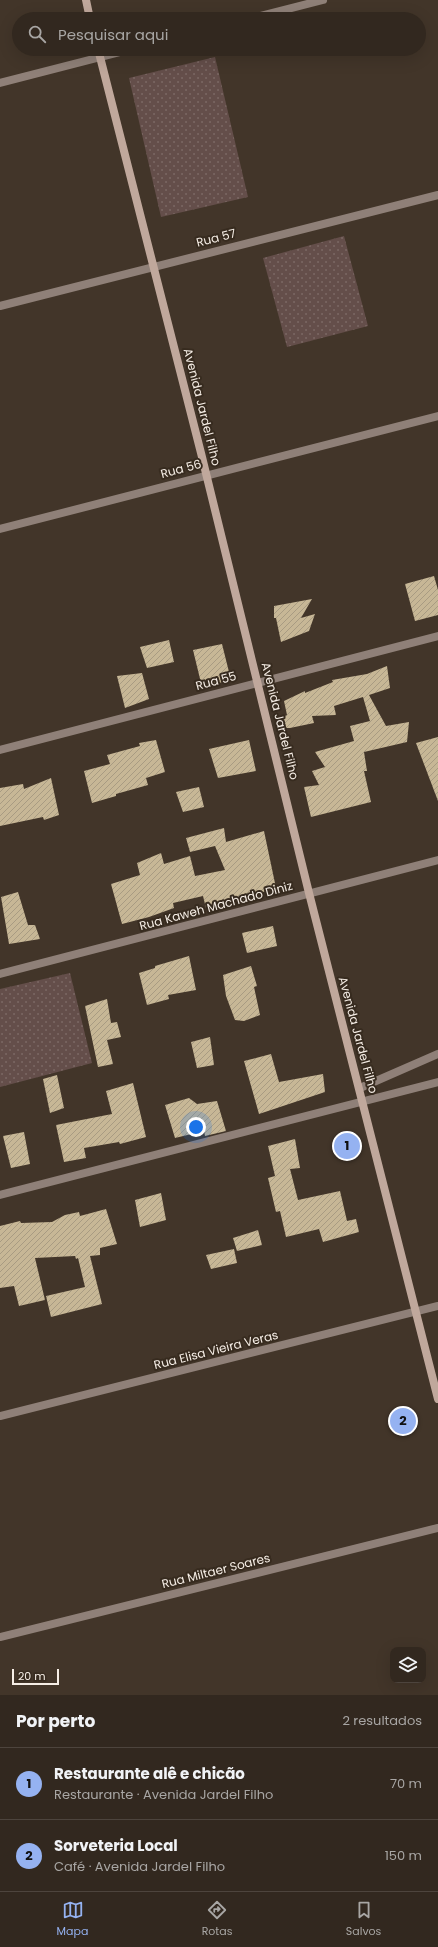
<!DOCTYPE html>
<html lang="pt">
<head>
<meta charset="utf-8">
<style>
  body { margin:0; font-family:Poppins,sans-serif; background:#3a3028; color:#f1f3f6 }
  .controls { position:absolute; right:12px; bottom:12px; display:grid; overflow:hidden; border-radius:8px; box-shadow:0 4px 16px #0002 }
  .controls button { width:36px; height:36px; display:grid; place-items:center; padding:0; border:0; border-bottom:1px solid #4d443d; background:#32281f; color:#f1f3f6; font:20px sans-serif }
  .scale { position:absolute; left:12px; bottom:10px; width:47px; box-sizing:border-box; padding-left:4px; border:2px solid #f6eee6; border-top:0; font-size:11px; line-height:14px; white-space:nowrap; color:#f6eee6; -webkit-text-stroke:3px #372b1f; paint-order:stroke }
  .you { position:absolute; left:196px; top:1127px; width:14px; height:14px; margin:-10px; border:3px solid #fff; border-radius:50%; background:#1a73e8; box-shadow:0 0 0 6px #1a73e833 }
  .badge { display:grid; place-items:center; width:26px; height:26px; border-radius:50%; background:#95b2f1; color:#111; font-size:13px; font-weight:700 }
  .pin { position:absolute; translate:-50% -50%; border:2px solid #fff; box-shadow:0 1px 4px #0006 }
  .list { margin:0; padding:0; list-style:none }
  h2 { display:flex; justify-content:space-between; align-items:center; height:52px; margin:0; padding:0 16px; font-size:17px }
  h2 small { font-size:13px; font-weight:400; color:#a8a6a4 }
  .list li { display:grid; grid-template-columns:26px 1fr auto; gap:12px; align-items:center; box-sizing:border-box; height:72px; padding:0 16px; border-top:1px solid #4d443d }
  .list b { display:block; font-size:15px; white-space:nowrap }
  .list p { margin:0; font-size:13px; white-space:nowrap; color:#a8a6a4 }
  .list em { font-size:13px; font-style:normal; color:#a8a6a4 }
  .icon { flex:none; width:22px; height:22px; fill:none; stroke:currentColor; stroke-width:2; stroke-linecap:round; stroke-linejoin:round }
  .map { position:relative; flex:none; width:438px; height:1695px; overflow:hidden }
  .search { position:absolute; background:#32281f; box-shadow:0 4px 16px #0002; left:12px; right:12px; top:12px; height:44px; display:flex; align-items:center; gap:10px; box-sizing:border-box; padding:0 14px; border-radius:22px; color:#a8a6a4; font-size:15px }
  .sheet { height:196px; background:#32281f }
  nav { display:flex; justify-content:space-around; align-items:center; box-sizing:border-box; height:56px; border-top:1px solid #4d443d; background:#32281f; font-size:11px; color:#a8a6a4 }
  nav a { display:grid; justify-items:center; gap:2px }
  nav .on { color:#95b2f1 }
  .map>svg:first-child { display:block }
  .grass { fill:url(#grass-dots) }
  .building { fill:url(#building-hatch) }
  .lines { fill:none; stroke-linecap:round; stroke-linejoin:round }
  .lane { stroke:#8f8078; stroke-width:8 }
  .street { stroke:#8f8078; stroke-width:8 }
  .secondary { stroke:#c0a89c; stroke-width:8 }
  .labels { text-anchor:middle; stroke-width:4; stroke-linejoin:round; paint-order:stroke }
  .street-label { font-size:12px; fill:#f6eee6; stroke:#372b1f }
</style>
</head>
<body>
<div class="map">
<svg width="438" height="1695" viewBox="0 0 438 1695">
  <defs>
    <pattern id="grass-dots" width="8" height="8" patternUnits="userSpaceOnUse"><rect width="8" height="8" fill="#644e4a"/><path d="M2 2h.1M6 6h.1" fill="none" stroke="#7b6864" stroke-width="1.8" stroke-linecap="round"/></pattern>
    <pattern id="building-hatch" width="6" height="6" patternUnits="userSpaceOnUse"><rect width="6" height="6" fill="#c7b796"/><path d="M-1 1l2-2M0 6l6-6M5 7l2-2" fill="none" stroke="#a89b82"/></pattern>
  </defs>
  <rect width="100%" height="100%" fill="#423529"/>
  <g class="grass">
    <path d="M215,57L248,197L161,217L129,78Z"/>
    <path d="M344,236L368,326L287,347L263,258Z"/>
    <path d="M70,973L92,1063L0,1087V989Z"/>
  </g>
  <g class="building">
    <path d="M434,576L438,590V615L415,621L405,584Z"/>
    <path d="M312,599L301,618L315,614L309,631L281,642L276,618H274V606Z"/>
    <path d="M169,640L174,662L147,668L140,647Z"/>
    <path d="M222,644L231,680L202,687L193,650Z"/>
    <path d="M387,666L390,688L369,695L386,726L409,722L407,742L364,752L367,771H364L371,802L311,817L304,787L319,785L312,771L325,767L315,752L354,741L350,726L370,721L363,697L334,706L336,715L312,716L314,723L290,728H283L281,718L287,715L284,701L305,691V693L333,682L332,680L367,674Z"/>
    <path d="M142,673L149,699L125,708L117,676Z"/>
    <path d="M438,737V801L416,743Z"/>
    <path d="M156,740L165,772L146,778L148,785L116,794V796L92,803L84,771L110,764L107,755L140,746L139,743Z"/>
    <path d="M249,740L256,771L218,778L209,749Z"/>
    <path d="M51,778L59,815L44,820L43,817L0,826V788L23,784L24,789Z"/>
    <path d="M199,787L204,807L183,812L176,792Z"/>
    <path d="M224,828L226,842L264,831L276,888L250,896V901L239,903L238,897L206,908L203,896L173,903L174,908L149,917L122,924L111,884L140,875L137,863L161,853L164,864L190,856L195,876L225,870L215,846L190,852L186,838Z"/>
    <path d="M18,892L28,925H35L40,939L9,944L1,897Z"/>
    <path d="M273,926L277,946L247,953L242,933Z"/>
    <path d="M189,956L196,990L168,995L169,999L147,1005L139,973L155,968V966Z"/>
    <path d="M251,966L257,986L254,987L260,1015L244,1021L235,1020L226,996L223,975Z"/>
    <path d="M107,999L111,1023L117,1022L121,1037L107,1040L113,1064L98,1067L85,1006Z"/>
    <path d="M210,1037L214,1065L197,1068L191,1042Z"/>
    <path d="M271,1054L279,1082L323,1074L325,1092L259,1114L244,1061Z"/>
    <path d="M57,1075L64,1108L50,1113L43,1079Z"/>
    <path d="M133,1083L146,1137L120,1144L119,1142L84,1148L86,1158L64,1162L56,1125L112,1114L106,1091Z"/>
    <path d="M189,1098L197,1104L217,1101L226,1131L205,1136L204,1131L175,1138L165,1105Z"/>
    <path d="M24,1132L30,1164L11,1168L3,1136Z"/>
    <path d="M295,1139L300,1168L290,1169L298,1200L340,1191L347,1221L356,1219L359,1232L323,1242L319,1229L286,1237L280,1211L276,1212L268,1178L275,1176L268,1146Z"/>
    <path d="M161,1193L166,1220L140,1227L135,1200Z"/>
    <path d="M106,1209L117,1244L100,1248V1255L90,1256L102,1304L51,1317L46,1296L85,1287L78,1258L76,1259L75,1256L35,1258L45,1300L19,1306L14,1286L0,1288V1226L20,1221L21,1223L52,1222L65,1215L79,1212L80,1216Z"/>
    <path d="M258,1230L262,1245L237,1251L233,1238Z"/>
    <path d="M234,1249L237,1263L211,1269L206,1255Z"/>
  </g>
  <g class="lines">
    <path class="lane" d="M360,1088L438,1054"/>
    <g class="street">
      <path d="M249,19L323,0"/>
      <path d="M0,83L132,49"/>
      <path d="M0,306L438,195"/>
      <path d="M0,529L438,416"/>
      <path d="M0,750L438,636"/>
      <path d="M0,974L438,860"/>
      <path d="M0,1195L438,1082"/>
      <path d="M0,1416L438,1306"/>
      <path d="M0,1637L438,1528"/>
    </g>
    <g class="secondary">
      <path d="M86,0L90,19"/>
      <path d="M98,49L201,453L309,893L438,1399"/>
    </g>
  </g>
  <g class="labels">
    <g class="street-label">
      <text transform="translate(216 238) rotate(-14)" y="4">Rua 57</text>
      <text transform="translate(202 407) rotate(76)" y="4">Avenida Jardel Filho</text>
      <text transform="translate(181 469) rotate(-15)" y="4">Rua 56</text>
      <text transform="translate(216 681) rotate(-15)" y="4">Rua 55</text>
      <text transform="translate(280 721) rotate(76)" y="4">Avenida Jardel Filho</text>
      <text transform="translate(216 906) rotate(-15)" y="4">Rua Kaweh Machado Diniz</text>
      <text transform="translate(358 1035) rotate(75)" y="4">Avenida Jardel Filho</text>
      <text transform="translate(216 1350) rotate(-14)" y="4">Rua Elisa Vieira Veras</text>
      <text transform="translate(216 1571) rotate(-14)" y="4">Rua Miltaer Soares</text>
    </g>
  </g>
</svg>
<div class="controls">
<button><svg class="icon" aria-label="layers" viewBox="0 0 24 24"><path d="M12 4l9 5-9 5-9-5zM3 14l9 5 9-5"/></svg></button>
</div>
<div class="scale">20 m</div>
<div class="you"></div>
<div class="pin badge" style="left:347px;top:1146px">1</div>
<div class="pin badge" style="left:403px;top:1421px">2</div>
<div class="search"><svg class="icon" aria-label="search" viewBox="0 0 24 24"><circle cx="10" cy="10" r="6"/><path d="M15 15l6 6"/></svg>Pesquisar aqui</div>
</div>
<section class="sheet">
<h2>Por perto<small>2 resultados</small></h2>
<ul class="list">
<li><span class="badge">1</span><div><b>Restaurante alê e chicão</b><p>Restaurante · Avenida Jardel Filho</p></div><em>70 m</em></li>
<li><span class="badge">2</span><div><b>Sorveteria Local</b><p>Café · Avenida Jardel Filho</p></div><em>150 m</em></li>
</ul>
</section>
<nav>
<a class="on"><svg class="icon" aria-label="map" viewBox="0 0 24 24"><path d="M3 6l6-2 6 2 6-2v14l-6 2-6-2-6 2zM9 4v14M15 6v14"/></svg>Mapa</a>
<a><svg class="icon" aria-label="directions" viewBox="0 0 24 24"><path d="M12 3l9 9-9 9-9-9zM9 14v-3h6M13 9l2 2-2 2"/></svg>Rotas</a>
<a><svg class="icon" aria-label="saved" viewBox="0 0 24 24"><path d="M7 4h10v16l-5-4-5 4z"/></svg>Salvos</a>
</nav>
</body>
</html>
